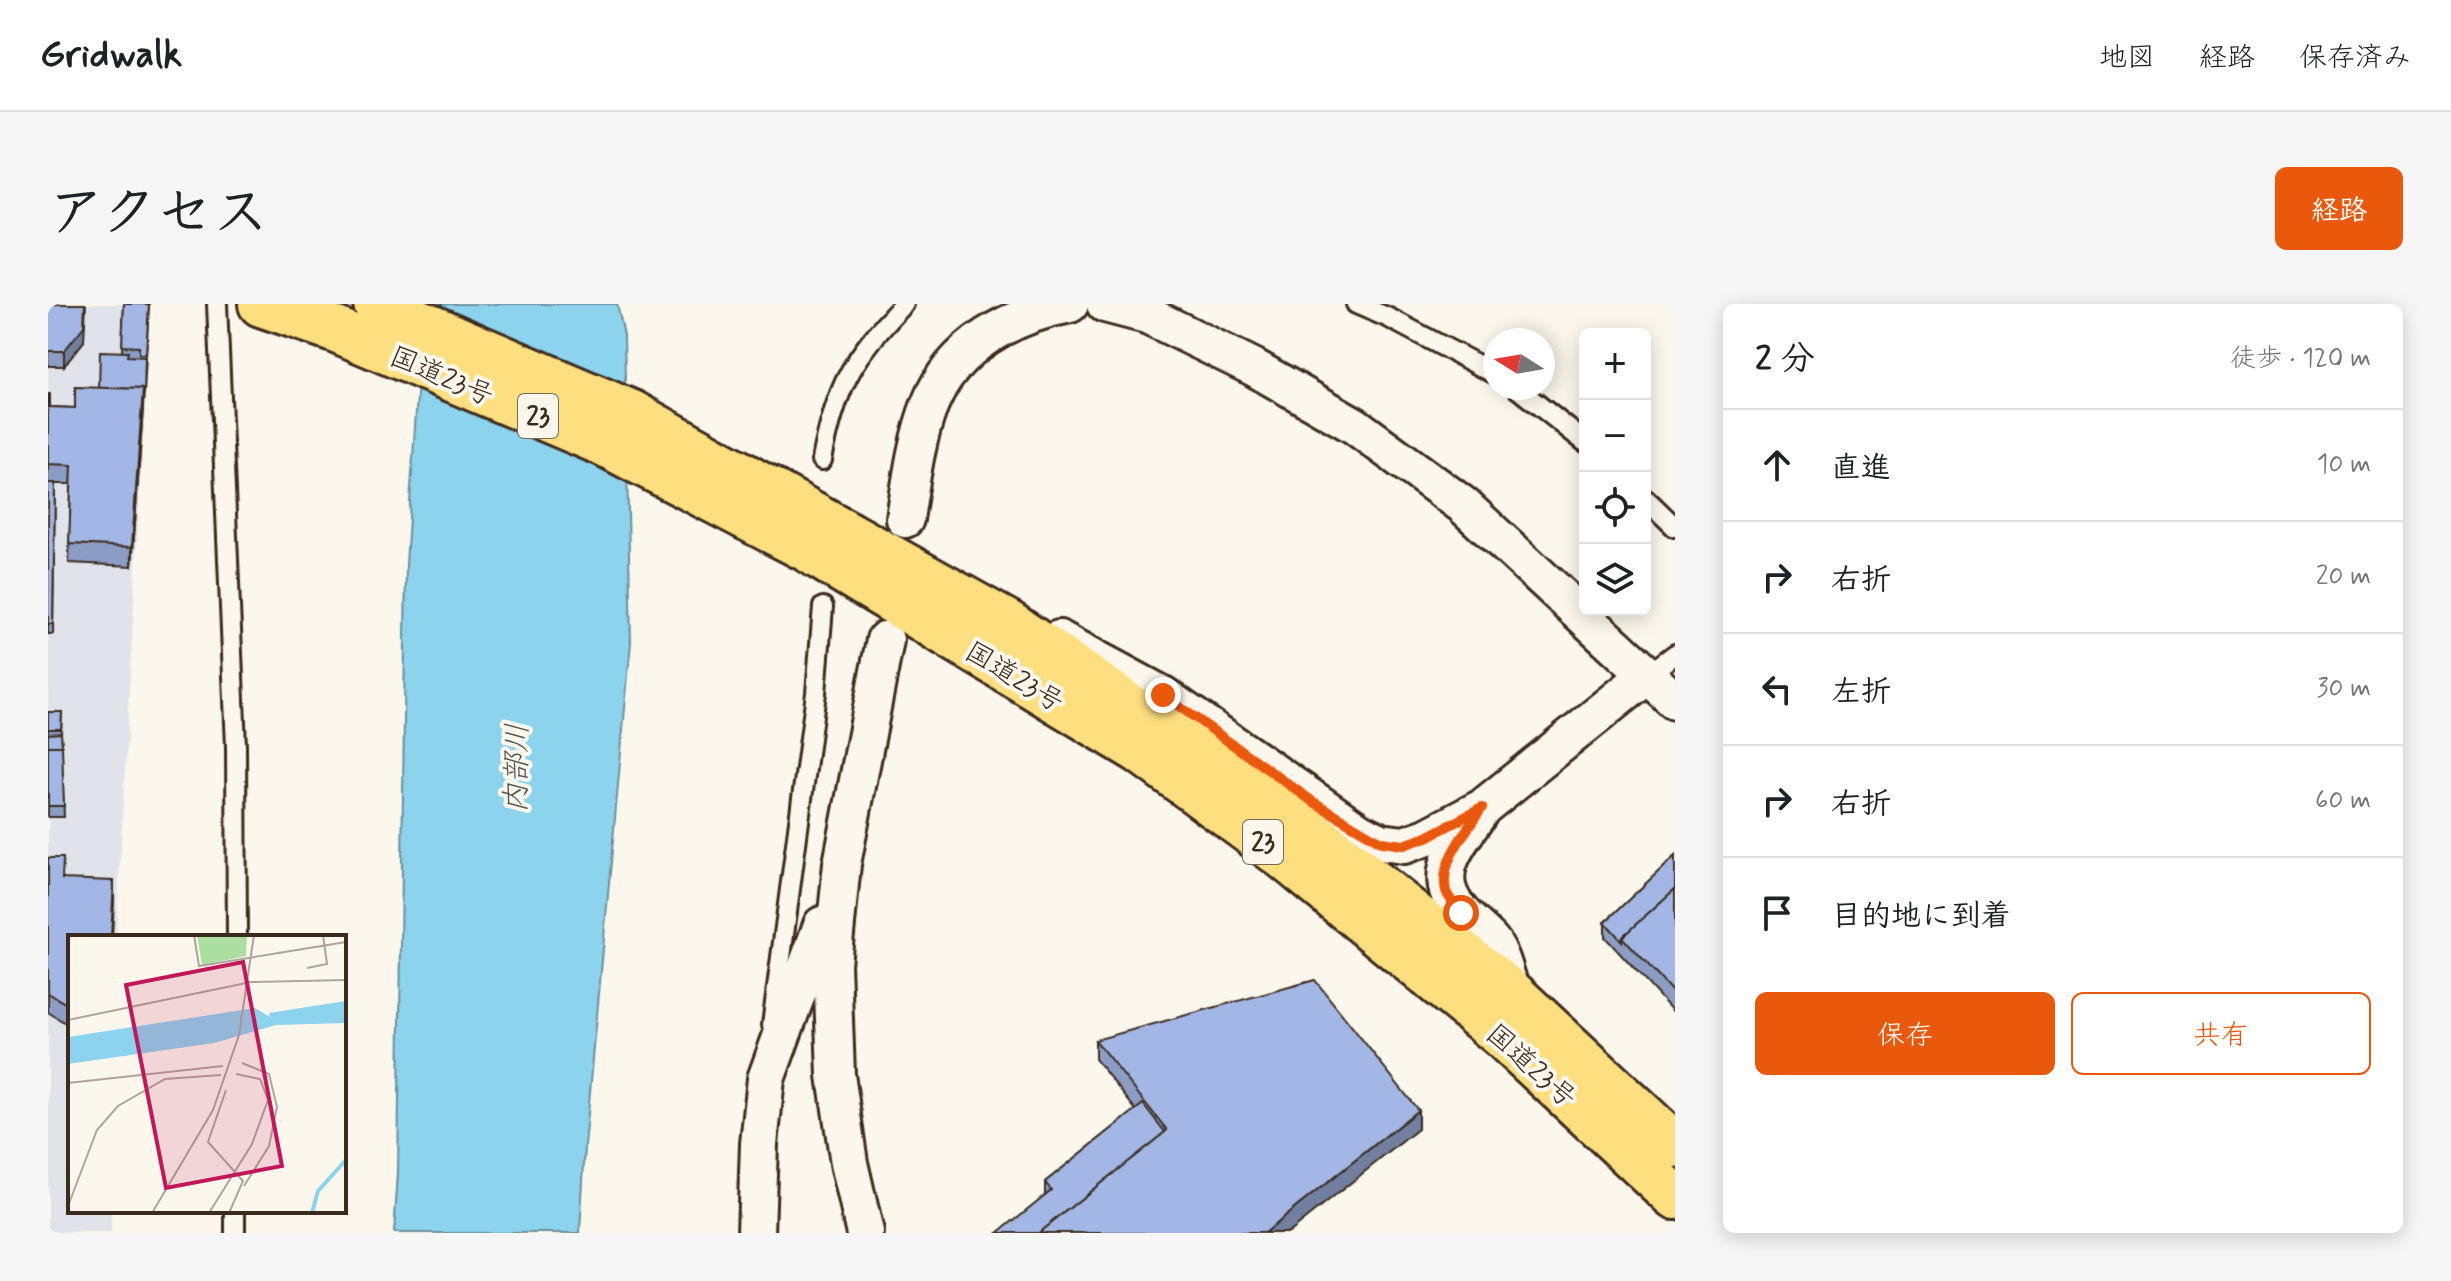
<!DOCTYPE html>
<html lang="ja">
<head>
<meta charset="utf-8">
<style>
  body { margin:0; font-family:Mynerve,"Klee One",sans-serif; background:#f6f6f6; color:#202124 }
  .controls { position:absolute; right:24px; top:24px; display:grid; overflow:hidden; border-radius:12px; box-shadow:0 4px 20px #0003 }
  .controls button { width:72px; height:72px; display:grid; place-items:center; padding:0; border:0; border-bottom:2px solid #e0e0e0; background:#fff; color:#202124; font:40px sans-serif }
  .compass { position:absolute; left:1435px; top:24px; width:72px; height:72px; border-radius:50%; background:#fff; box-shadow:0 4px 20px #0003; rotate:281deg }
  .stop { position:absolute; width:24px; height:24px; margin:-18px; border:6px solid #ea580c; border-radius:50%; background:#fff }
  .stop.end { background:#ea580c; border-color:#fff; box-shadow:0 2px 8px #0008 }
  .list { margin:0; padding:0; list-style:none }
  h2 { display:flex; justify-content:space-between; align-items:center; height:104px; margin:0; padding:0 32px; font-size:34px }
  h2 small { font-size:26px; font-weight:400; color:#757577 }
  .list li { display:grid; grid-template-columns:52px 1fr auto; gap:24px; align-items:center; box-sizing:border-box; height:112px; padding:0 32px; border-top:2px solid #e0e0e0 }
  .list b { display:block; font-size:30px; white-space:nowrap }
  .list em { font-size:26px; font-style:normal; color:#757577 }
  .actions { display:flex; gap:16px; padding:24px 32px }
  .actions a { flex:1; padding:18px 0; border:2px solid #ea580c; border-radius:12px; text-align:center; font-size:28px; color:#ea580c }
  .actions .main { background:#ea580c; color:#fff }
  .icon { flex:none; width:44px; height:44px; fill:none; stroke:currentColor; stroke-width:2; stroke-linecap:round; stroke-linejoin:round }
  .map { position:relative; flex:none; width:1627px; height:929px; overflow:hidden; border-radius:12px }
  header { display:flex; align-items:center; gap:48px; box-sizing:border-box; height:112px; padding:0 40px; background:#fff; border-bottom:2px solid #e0e0e0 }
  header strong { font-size:38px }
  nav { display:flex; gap:44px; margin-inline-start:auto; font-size:28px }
  .intro { display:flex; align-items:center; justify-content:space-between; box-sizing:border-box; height:192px; padding:0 48px }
  h1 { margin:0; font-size:56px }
  .button { padding:20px 36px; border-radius:12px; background:#ea580c; color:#fff; font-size:28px; font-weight:700 }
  main { display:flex; gap:48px; padding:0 48px }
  aside { flex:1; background:#fff; border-radius:12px; box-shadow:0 4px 20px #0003 }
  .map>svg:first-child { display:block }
  .built { fill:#e0e4ea }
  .water { fill:#8cd3ee; stroke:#6c8f9b; stroke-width:2 }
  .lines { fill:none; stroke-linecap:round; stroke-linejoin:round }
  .service-casing { stroke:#3b2a1e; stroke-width:24 }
  .minor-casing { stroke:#3b2a1e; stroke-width:42 }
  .trunk-casing { stroke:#3b2a1e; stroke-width:50 }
  .service { stroke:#fbf7ec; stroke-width:18 }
  .minor { stroke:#fbf7ec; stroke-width:36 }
  .trunk { stroke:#fddf80; stroke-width:44 }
  .wall { fill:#8b9dc5; stroke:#3b2a1e; stroke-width:2 }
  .shaded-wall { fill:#7180a0; stroke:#3b2a1e; stroke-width:2 }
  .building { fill:#a2b7e5; stroke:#3b2a1e; stroke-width:2 }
  .route { stroke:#ea580c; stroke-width:10 }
  .labels { text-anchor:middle; stroke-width:8; stroke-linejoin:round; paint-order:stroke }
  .shield { fill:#fbf7ec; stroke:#75685c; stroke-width:2 }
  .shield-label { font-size:26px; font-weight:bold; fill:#3b2a1e }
  .street-label { font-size:28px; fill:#3b2a1e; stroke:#fbf7ec }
  .water-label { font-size:30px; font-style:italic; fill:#4f5452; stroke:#fbf7ec }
  .inset-river { fill:none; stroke:#8cd3ee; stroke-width:4 }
  .inset-road { fill:none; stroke:#aea59a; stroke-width:2 }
  .view { fill:#c2185b; fill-opacity:0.15; stroke:#c2185b; stroke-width:4 }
  .inset-edge { fill:none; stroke:#3b2a1e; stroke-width:4 }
</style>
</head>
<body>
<header>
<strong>Gridwalk</strong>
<nav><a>地図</a><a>経路</a><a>保存済み</a></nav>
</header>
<div class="intro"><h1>アクセス</h1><a class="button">経路</a></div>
<main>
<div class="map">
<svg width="1627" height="929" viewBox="0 0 1627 929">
  <rect width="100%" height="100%" fill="#fbf7ec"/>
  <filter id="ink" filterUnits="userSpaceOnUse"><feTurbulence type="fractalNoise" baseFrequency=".0125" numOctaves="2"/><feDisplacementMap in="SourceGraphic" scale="16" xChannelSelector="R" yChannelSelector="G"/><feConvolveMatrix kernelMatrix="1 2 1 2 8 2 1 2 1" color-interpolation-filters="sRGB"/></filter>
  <g filter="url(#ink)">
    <path class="built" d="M0,0H102L68,633H22V907H63V929H0Z"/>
    <path class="water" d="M375,0H569L576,32L583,338L537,843L532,929H346L350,868L358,260Z"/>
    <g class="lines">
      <defs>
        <g id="service">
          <path d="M169,0L188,442L189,633"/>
          <path d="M1308,0L1341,14L1447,70"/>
          <path d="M1469,84L1537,138"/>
          <path d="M774,156C788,82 804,54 856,0"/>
          <path d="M1597,194L1627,223"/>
          <path d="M1599,371L1627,350"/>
          <path d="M724,721L768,389L775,303"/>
          <path d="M187,929V907"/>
        </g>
        <g id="minor">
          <path d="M1057,0L1099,11L1205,63L1306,121L1415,201L1627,397"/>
          <path d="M857,215C863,177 868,136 882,100C905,42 963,11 1022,0"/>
          <path d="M1011,335L1115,391L1312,528L1333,538L1356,541L1379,533L1434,504L1599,371"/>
          <path d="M1431,509C1409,541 1381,571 1412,607C1421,618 1434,627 1443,637C1454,650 1458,674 1464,689"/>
          <path d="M708,929L711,840L718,775L774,621"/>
          <path d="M817,929L801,859L788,771L784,660L794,560L837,336"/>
        </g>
        <g id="trunk">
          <path d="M213,0L286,25L557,140L757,244L1092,447L1237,554L1453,731L1627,893"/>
          <path d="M328,0L584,109L960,319L1250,517L1464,689L1627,841"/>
        </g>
      </defs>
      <use href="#service" class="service-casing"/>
      <use href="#minor" class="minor-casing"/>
      <use href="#trunk" class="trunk-casing"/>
      <use href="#service" class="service"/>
      <use href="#minor" class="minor"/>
      <use href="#trunk" class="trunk"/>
    </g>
    <g class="wall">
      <path d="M0,0L36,37L16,62H0Z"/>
      <path d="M76,0H101L95,104L84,262L21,259L23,180H7L5,330H0V90L2,103L27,104L51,84L74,48Z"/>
      <path d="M0,408H14L13,430L16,513H0Z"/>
      <path d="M1627,552V710L1557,633V618Z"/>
      <path d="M0,554L15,575L66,597L64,633H22V722L0,708Z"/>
      <path d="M1047,736L1370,825L997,891V878L1088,806L1047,755Z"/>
    </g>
    <g class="shaded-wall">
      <path d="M38,0L36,37L16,62V47Z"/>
      <path d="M95,85V104L84,262V243Z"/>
      <path d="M66,577V597L63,633Z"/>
      <path d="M1370,806V825L1240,929H1216Z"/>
    </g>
    <g class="building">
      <path d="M0,0H37L36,22L16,47H0Z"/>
      <path d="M76,0H101L98,50H91V43L74,42Z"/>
      <path d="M52,47L80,48L79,52L97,53L96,90L95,85L51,84Z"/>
      <path d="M27,83L95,85L84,243L21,240L24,161L0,160V90H2V103L27,104Z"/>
      <path d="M0,179H7L5,320H0Z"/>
      <path d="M0,408H14L13,425H0Z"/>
      <path d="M13,429L14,442H0V430Z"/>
      <path d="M0,442H14L16,502H0Z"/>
      <path d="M1627,552V585L1574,633V637L1557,618Z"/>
      <path d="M0,554H15L14,575L66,577L63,633H22V702L0,689Z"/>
      <path d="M1627,585V691L1574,633Z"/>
      <path d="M1267,676L1370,806L1216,929H990L1119,826L1047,736Z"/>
      <path d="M1095,800L1117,828L990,929H950L1003,886L997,878Z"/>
    </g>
  </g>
  <g class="lines" filter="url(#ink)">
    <path class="route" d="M1115,391L1264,497L1333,538L1356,541L1379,533L1434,504C1419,527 1391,557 1398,587C1400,594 1408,602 1413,609"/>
  </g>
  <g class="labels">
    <g class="shield">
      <rect x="470" y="90" width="40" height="44" rx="6"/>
      <rect x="1195" y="516" width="40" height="44" rx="6"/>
    </g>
    <g class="shield-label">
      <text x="490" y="121">23</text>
      <text x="1215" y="547">23</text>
    </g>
    <g class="street-label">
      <text transform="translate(394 71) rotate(23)" y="10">国道23号</text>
      <text transform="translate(967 372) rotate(31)" y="10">国道23号</text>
      <text transform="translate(1484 761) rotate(42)" y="10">国道23号</text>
    </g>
    <g class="water-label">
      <text transform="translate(468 464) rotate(-89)" y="10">内部川</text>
    </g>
  </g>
  <g transform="translate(20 631)">
    <rect width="278" height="278" fill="#fbf7ec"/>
    <path d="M129,0H179L178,21L134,30Z" fill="#abdfa0"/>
    <path d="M278,66V88L208,90L146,108L0,129V102L187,73L202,82L201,78Z" fill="#8cd3ee"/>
    <path class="inset-river" d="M244,278L250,256L278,225"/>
    <path class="inset-road" d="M126,0L131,31L278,7M239,33L259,29L255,0M0,85L183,47L278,45M174,128L201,139L209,172L201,211L176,251M0,148L155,131M158,155L140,207L175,246L161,278M0,271L29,195L50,171L97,144L153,140M84,278L145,175L171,100L186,0M141,278L184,209L200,165L192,144L168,139"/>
    <path class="view" d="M175,27L214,231L98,253L58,50Z"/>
    <rect width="278" height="278" class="inset-edge"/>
  </g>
</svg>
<div class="controls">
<button>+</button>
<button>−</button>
<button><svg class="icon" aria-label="locate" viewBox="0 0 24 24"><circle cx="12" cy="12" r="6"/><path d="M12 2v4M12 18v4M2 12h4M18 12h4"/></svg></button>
<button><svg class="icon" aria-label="layers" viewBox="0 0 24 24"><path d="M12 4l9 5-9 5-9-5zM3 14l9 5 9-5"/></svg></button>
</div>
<svg class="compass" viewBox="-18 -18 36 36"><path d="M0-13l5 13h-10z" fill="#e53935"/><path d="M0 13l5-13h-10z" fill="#757577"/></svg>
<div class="stop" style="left:1413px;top:609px"></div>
<div class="stop end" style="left:1115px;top:391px"></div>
</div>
<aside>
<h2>2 分<small>徒歩 · 120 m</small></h2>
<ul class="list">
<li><svg class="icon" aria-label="ahead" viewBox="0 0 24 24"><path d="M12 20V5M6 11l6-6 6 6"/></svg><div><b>直進</b></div><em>10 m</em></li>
<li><svg class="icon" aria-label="right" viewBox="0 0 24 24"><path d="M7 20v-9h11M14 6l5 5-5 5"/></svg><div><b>右折</b></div><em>20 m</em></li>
<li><svg class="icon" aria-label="left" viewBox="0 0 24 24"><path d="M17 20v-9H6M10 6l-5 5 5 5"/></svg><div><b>左折</b></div><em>30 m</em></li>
<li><svg class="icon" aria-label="right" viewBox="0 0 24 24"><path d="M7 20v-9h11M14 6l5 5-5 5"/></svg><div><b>右折</b></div><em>60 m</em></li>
<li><svg class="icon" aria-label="arrive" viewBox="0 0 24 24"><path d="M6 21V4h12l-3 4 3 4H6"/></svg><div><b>目的地に到着</b></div></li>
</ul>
<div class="actions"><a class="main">保存</a><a>共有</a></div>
</aside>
</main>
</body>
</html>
